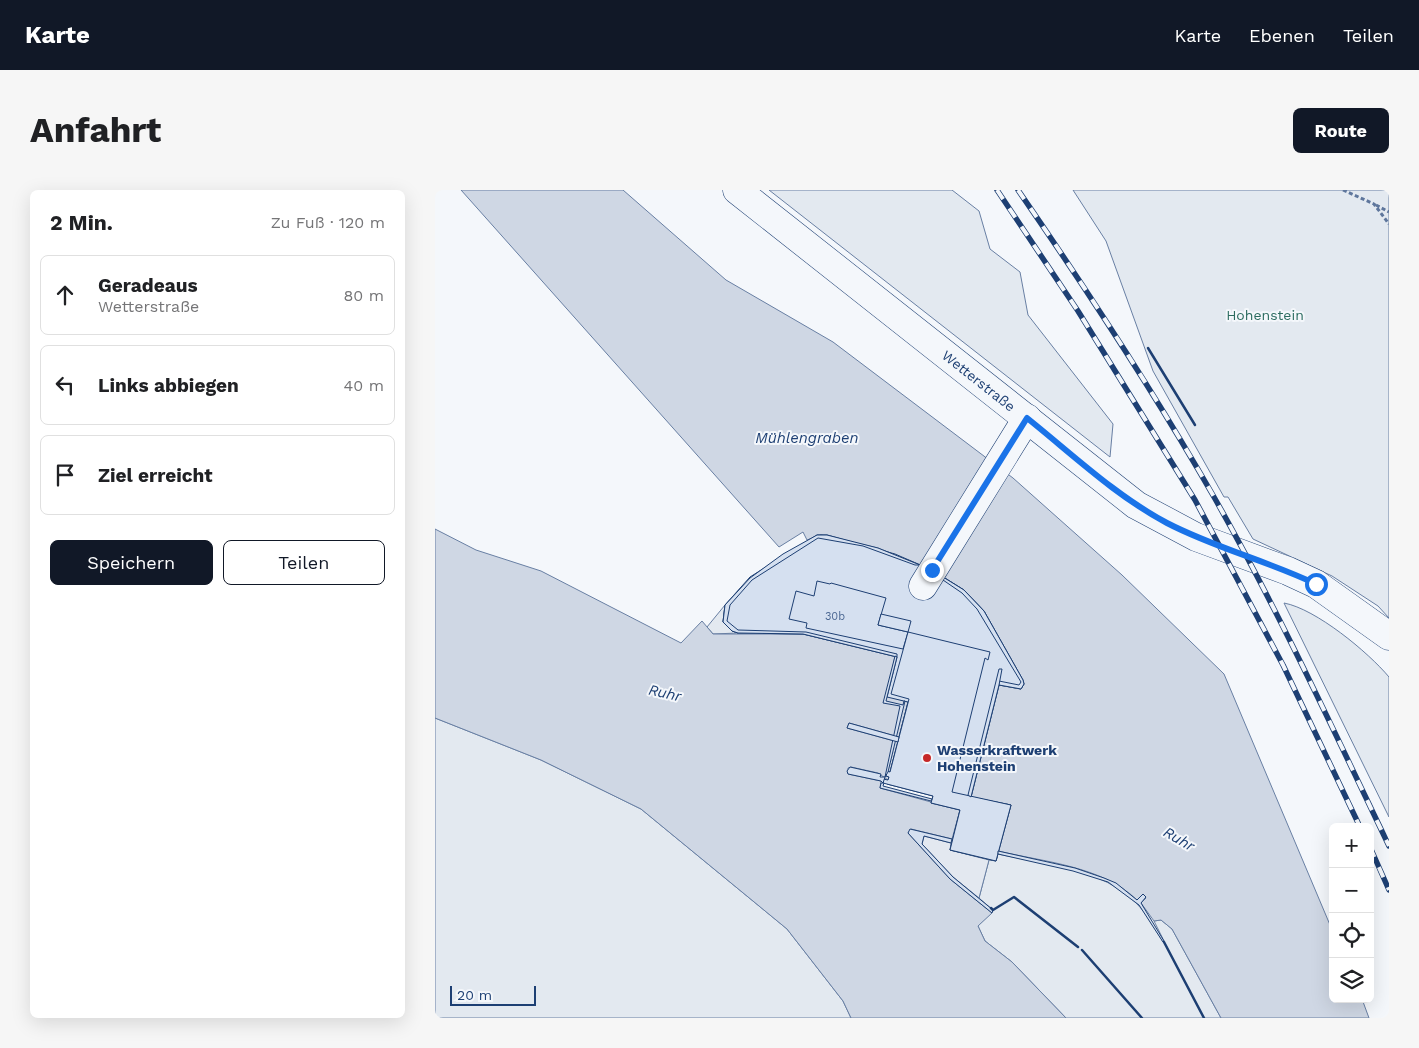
<!DOCTYPE html>
<html lang="de">
<head>
<meta charset="utf-8">
<style>
  body { margin:0; font-family:"Work Sans",sans-serif; background:#f6f6f6; color:#202124 }
  .controls { position:absolute; right:15px; bottom:15px; display:grid; overflow:hidden; border-radius:8px; box-shadow:0 5px 20px #0002 }
  .controls button { width:45px; height:45px; display:grid; place-items:center; padding:0; border:0; border-bottom:1px solid #e0e0e0; background:#fff; color:#202124; font:25px sans-serif }
  .scale { position:absolute; left:15px; bottom:12px; width:86px; box-sizing:border-box; padding-left:5px; border:2px solid #1d3f73; border-top:0; font-size:14px; line-height:18px; white-space:nowrap; color:#1d3f73; -webkit-text-stroke:4px #f4f7fb; paint-order:stroke }
  .stop { position:absolute; width:15px; height:15px; margin:-11px; border:4px solid #1a73e8; border-radius:50%; background:#fff }
  .stop.end { background:#1a73e8; border-color:#fff; box-shadow:0 1px 5px #0008 }
  .list { margin:0; padding:0; list-style:none }
  h2 { display:flex; justify-content:space-between; align-items:center; height:65px; margin:0; padding:0 20px; font-size:21px }
  h2 small { font-size:16px; font-weight:400; color:#757577 }
  .list li { display:grid; grid-template-columns:32px 1fr auto; gap:15px; align-items:center; box-sizing:border-box; height:80px; margin:0 10px 10px; padding:0 10px; border:1px solid #e0e0e0; border-radius:8px }
  .list b { display:block; font-size:19px; white-space:nowrap }
  .list p { margin:0; font-size:16px; white-space:nowrap; color:#757577 }
  .list em { font-size:16px; font-style:normal; color:#757577 }
  .actions { display:flex; gap:10px; padding:15px 20px }
  .actions a { flex:1; padding:11px 0; border:1px solid #111827; border-radius:8px; text-align:center; font-size:18px; color:#111827 }
  .actions .main { background:#111827; color:#fff }
  .icon { flex:none; width:28px; height:28px; fill:none; stroke:currentColor; stroke-width:2; stroke-linecap:round; stroke-linejoin:round }
  .map { position:relative; flex:none; width:954px; height:828px; overflow:hidden; border-radius:8px }
  header { display:flex; align-items:center; gap:30px; box-sizing:border-box; height:70px; padding:0 25px; background:#111827; color:#fff }
  header strong { font-size:24px }
  nav { display:flex; gap:28px; margin-inline-start:auto; font-size:18px }
  .intro { display:flex; align-items:center; justify-content:space-between; box-sizing:border-box; height:120px; padding:0 30px }
  h1 { margin:0; font-size:35px }
  .button { padding:12px 22px; border-radius:8px; background:#111827; color:#fff; font-size:18px; font-weight:700 }
  main { display:flex; gap:30px; padding:0 30px }
  aside { flex:1; background:#fff; border-radius:8px; box-shadow:0 5px 20px #0002 }
  .map>svg:first-child { display:block }
  .green { fill:#e3e9f0; stroke:#687fa3 }
  .parking { fill:#e3e8f0; stroke:#687fa3 }
  .water { fill:#cfd7e4; stroke:#687fa3 }
  .building { fill:#d5e0f0; stroke:#1d3f73 }
  .lines { fill:none; stroke-linecap:round; stroke-linejoin:round }
  .minor-casing { stroke:#1d3f73; stroke-width:29 }
  .major-casing { stroke:#1d3f73; stroke-width:29 }
  .path { stroke:#5e769c; stroke-width:3; stroke-dasharray:4 2.5; stroke-linecap:butt }
  .minor { stroke:#f4f7fb; stroke-width:28 }
  .major { stroke:#f4f7fb; stroke-width:28 }
  .rail-casing { stroke:#1d3f73; stroke-width:5.5 }
  .rail { stroke:#f4f7fb; stroke-width:4; stroke-dasharray:11; stroke-linecap:butt }
  .wall { stroke:#1d3f73; stroke-width:2.5 }
  .route { stroke:#1a73e8; stroke-width:6 }
  .poi-dot { fill:#c62828; stroke:#f4f7fb; stroke-width:2 }
  .labels { text-anchor:middle; stroke-width:4; stroke-linejoin:round; paint-order:stroke }
  .number-label { font-size:11px; fill:#4b6792 }
  .park-label { font-size:14px; fill:#2c6c60; stroke:#f4f7fb }
  .street-label { font-size:14px; fill:#1d3f73; stroke:#f4f7fb }
  .poi-label { font-size:14px; font-weight:bold; fill:#1d3f73; stroke:#f4f7fb; text-anchor:start }
  .water-label { font-size:15px; font-style:italic; fill:#1d3f73; stroke:#f4f7fb }
</style>
</head>
<body>
<header>
<strong>Karte</strong>
<nav><a>Karte</a><a>Ebenen</a><a>Teilen</a></nav>
</header>
<div class="intro"><h1>Anfahrt</h1><a class="button">Route</a></div>
<main>
<aside>
<h2>2 Min.<small>Zu Fuß · 120 m</small></h2>
<ul class="list">
<li><svg class="icon" aria-label="ahead" viewBox="0 0 24 24"><path d="M12 20V5M6 11l6-6 6 6"/></svg><div><b>Geradeaus</b><p>Wetterstraße</p></div><em>80 m</em></li>
<li><svg class="icon" aria-label="left" viewBox="0 0 24 24"><path d="M17 20v-9H6M10 6l-5 5 5 5"/></svg><div><b>Links abbiegen</b></div><em>40 m</em></li>
<li><svg class="icon" aria-label="arrive" viewBox="0 0 24 24"><path d="M6 21V4h12l-3 4 3 4H6"/></svg><div><b>Ziel erreicht</b></div></li>
</ul>
<div class="actions"><a class="main">Speichern</a><a>Teilen</a></div>
</aside>
<div class="map">
<svg width="954" height="828" viewBox="0 0 954 828">
  <rect width="100%" height="100%" fill="#f4f7fb"/>
  <g class="green">
    <path d="M334,0H517L544,21L555,59L585,82L593,125L678,234L675,267Z"/>
    <path d="M638,0H954V428L943,416L897,386L818,349L793,307H789L718,181L671,51Z"/>
    <path d="M849,413C881,419 933,462 954,487V627Z"/>
    <path d="M290,415L288,432L297,441L303,443L278,444L272,437Z"/>
    <path d="M0,528L106,570L206,619L352,739L408,811L416,828H0Z"/>
    <path d="M563,664C608,674 668,678 702,714C713,725 720,739 728,752L729,751L719,731L726,730L737,739L786,828H631L577,772L550,751L543,736L558,720L544,708L554,670L561,671Z"/>
  </g>
  <path class="parking" d="M489,646L516,653L515,660L554,670L544,708L518,687L487,654Z"/>
  <g class="water">
    <path d="M26,0H188L291,90L398,152L578,288L687,385L789,484L898,742V809H927L934,828H786L737,739L726,730L719,731L706,713L711,708L708,705L702,710C667,676 609,672 563,661L576,615L536,607L564,495L586,499L589,494L549,421L529,400L497,380L443,358L386,345L372,350L368,342L344,357Z"/>
    <path d="M0,339L41,360L106,381L246,453L267,431L278,444H368L460,466L452,506L473,512L464,547L414,533L412,538L463,552L455,582H452L451,586L454,587L453,590L443,583L416,577L413,578V584L446,591L445,598L525,620L517,649L476,639L473,643L515,689L557,723L543,736L550,751L577,772L631,828H416L408,811L352,739L206,619L106,570L0,528Z"/>
  </g>
  <g class="building">
    <path d="M382,345H392L460,364L497,380L529,400L549,421L588,490L589,494L586,499L564,495L536,607L576,615L561,671L515,660L525,620L496,613L498,606L452,594L473,512L452,507L462,467L368,444L303,443L297,441L288,432L290,415L315,387Z"/>
    <path d="M382,345H392L443,358L485,375H480L428,356L383,348L317,390L295,415L292,431L303,440L371,442L462,464V467L368,444L303,443L297,441L288,432L290,415L315,388L348,364Z"/>
    <path d="M508,387L529,400L549,421L588,490L589,494L586,499L564,495V491L584,495L586,492L542,419L527,403L508,390Z"/>
    <path d="M382,391L395,394L396,393L451,408L443,435L473,442L468,459L371,438L372,433L354,429L361,401L379,406Z"/>
    <path d="M446,424L476,431L473,442L443,435Z"/>
    <path d="M473,442L555,462L553,470L550,468L517,602L576,615L561,671L515,660L525,620L496,613L498,606L448,593V589L453,590L454,587L451,586L452,581L455,582L474,509L456,504Z"/>
    <path d="M460,466L462,467L451,511L468,515L469,511H470L453,582L450,587L465,516L448,513Z"/>
    <path d="M564,479H567L564,495L536,607L533,605Z"/>
    <path d="M414,533L464,547L463,552L412,538Z"/>
    <path d="M415,577L446,584L445,587H450L448,593L446,591L413,584L412,581Z"/>
    <path d="M446,593H449L448,596L497,609L496,611L445,598Z"/>
    <path d="M475,639L517,649L516,653L489,646L487,654L518,687L558,720L557,723L515,689L473,643Z"/>
    <path d="M563,661L640,678L669,688L681,693L702,710L708,704L711,707L706,713L729,751L728,752L704,715L673,692L638,681L563,664Z"/>
  </g>
  <g class="lines">
    <defs>
      <path id="minor" d="M488,396L592,228"/>
      <g id="major">
        <path id="s1" d="M302,0L701,315L761,347L853,381L881,394L954,446"/>
      </g>
    </defs>
    <use href="#minor" class="minor-casing"/>
    <use href="#major" class="major-casing"/>
    <g class="path">
      <path d="M908,0L939,14L954,34"/>
      <path d="M941,15L954,22"/>
    </g>
    <use href="#minor" class="minor"/>
    <use href="#major" class="major"/>
    <defs>
      <g id="rail">
        <path d="M562,0L643,121L760,310L848,475L925,637"/>
        <path d="M583,0C652,100 719,202 779,307C843,420 898,539 954,656"/>
        <path d="M935,657L954,700"/>
      </g>
    </defs>
    <use href="#rail" class="rail-casing"/>
    <use href="#rail" class="rail"/>
    <g class="wall">
      <path d="M713,158L760,235"/>
      <path d="M556,718L558,720L579,707L643,757"/>
      <path d="M729,752L769,828"/>
      <path d="M647,760L707,828"/>
    </g>
  </g>
  <g class="lines">
    <path class="route" d="M497,380L592,228C637,264 681,306 732,333C780,358 833,371 881,394"/>
  </g>
  <circle class="poi-dot" cx="492" cy="568" r="5"/>
  <g class="labels">
    <g class="number-label">
      <text x="400" y="430">30b</text>
    </g>
    <g class="park-label">
      <text x="830" y="130">Hohenstein</text>
    </g>
    <g class="street-label">
      <text dy="5" stroke="none"><textPath href="#s1" startOffset="308">Wetterstraße</textPath></text>
    </g>
    <g class="poi-label">
      <text x="502" y="565">Wasserkraftwerk<tspan x="502" dy="16">Hohenstein</tspan></text>
    </g>
    <g class="water-label">
      <text x="372" y="253">Mühlengraben</text>
      <text transform="translate(230 503) rotate(13)" y="5">Ruhr</text>
      <text transform="translate(744 649) rotate(30)" y="5">Ruhr</text>
    </g>
  </g>
</svg>
<div class="controls">
<button>+</button>
<button>−</button>
<button><svg class="icon" aria-label="locate" viewBox="0 0 24 24"><circle cx="12" cy="12" r="6"/><path d="M12 2v4M12 18v4M2 12h4M18 12h4"/></svg></button>
<button><svg class="icon" aria-label="layers" viewBox="0 0 24 24"><path d="M12 4l9 5-9 5-9-5zM3 14l9 5 9-5"/></svg></button>
</div>
<div class="scale">20 m</div>
<div class="stop" style="left:881px;top:394px"></div>
<div class="stop end" style="left:497px;top:380px"></div>
</div>
</main>
</body>
</html>
